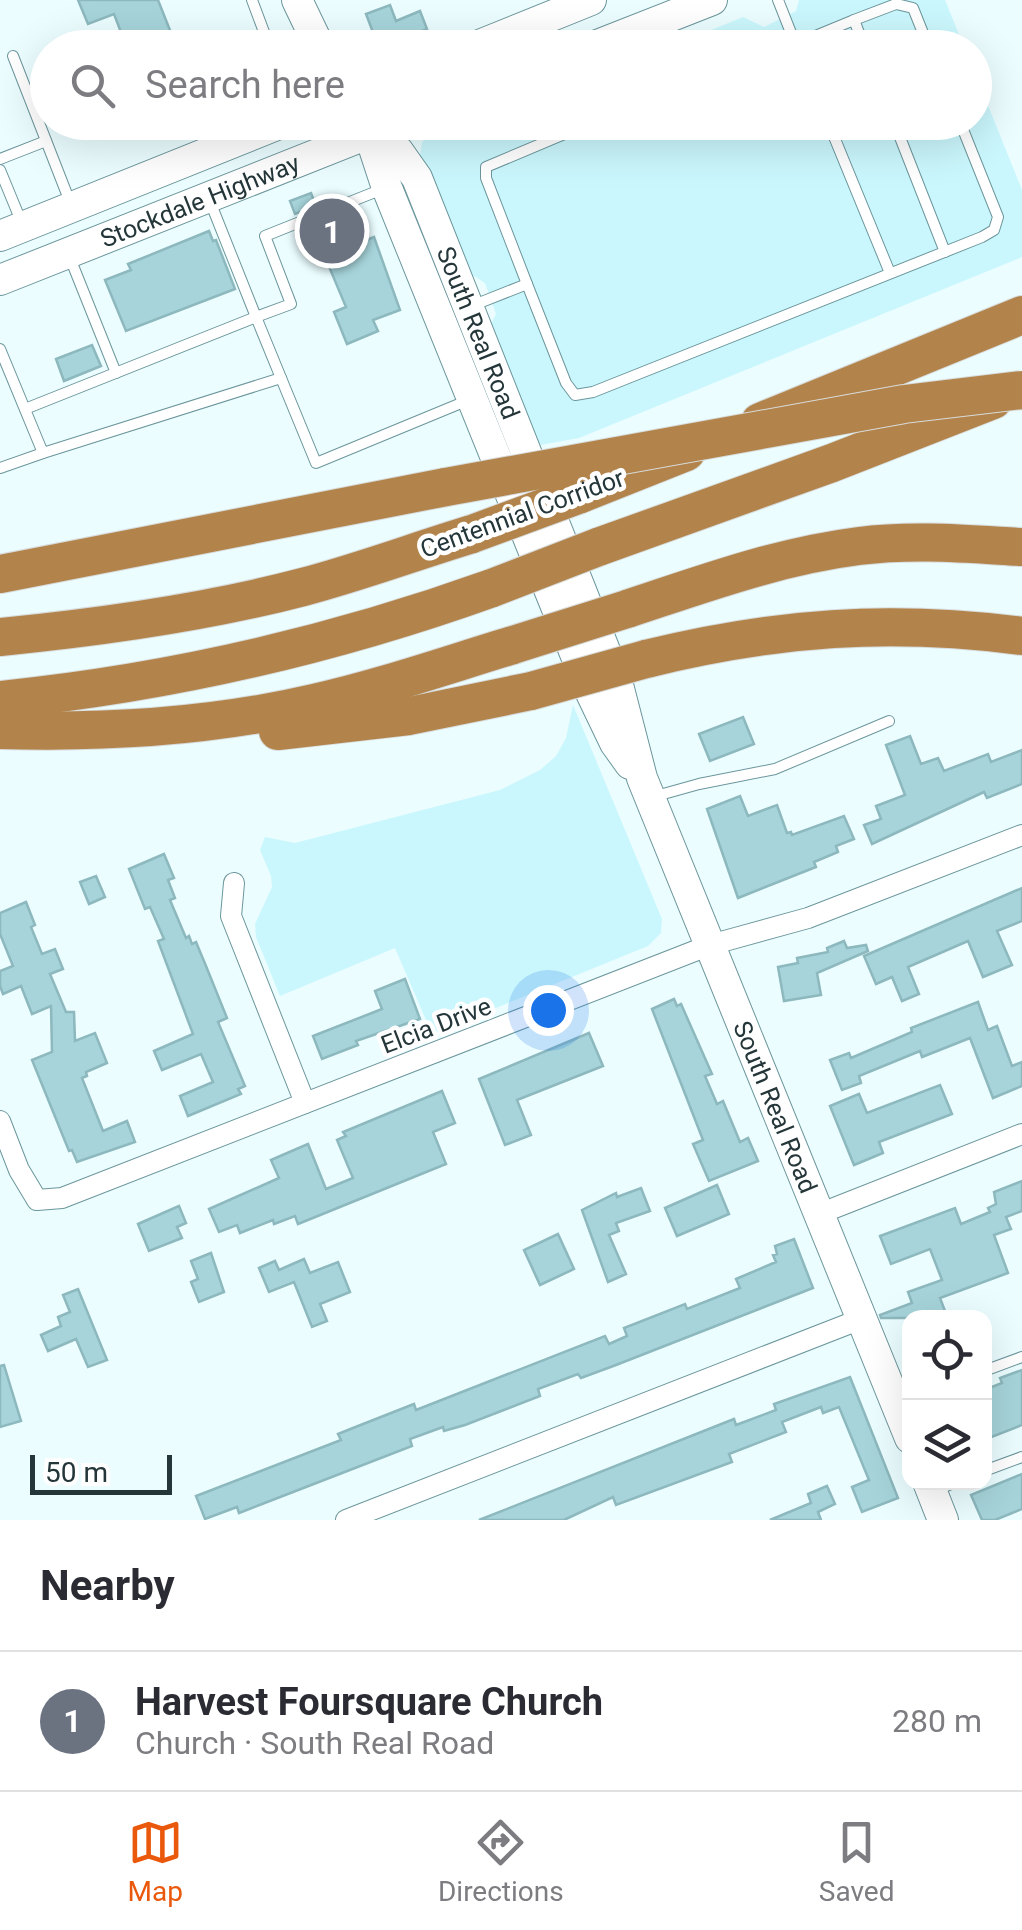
<!DOCTYPE html>
<html lang="en">
<head>
<meta charset="utf-8">
<style>
  body { margin:0; font-family:Roboto,sans-serif; background:#f2f2f3; color:#2b2b33 }
  .controls { position:absolute; right:30px; bottom:30px; display:grid; overflow:hidden; border-radius:20px; box-shadow:0 10px 40px #0002 }
  .controls button { width:90px; height:90px; display:grid; place-items:center; padding:0; border:0; border-bottom:2px solid #e1e1e2; background:#fff; color:#2b2b33; font:50px sans-serif }
  .scale { position:absolute; left:30px; bottom:25px; width:142px; box-sizing:border-box; padding-left:10px; border:5px solid #243639; border-top:0; font-size:28px; line-height:35px; white-space:nowrap; color:#243639; -webkit-text-stroke:8px #fff; paint-order:stroke }
  .you { position:absolute; left:548px; top:1010px; width:35px; height:35px; margin:-25px; border:8px solid #fff; border-radius:50%; background:#1a73e8; box-shadow:0 0 0 15px #1a73e833 }
  .badge { display:grid; place-items:center; width:65px; height:65px; border-radius:50%; background:#ea580c; color:#fff; font-size:32px; font-weight:700 }
  .pin { position:absolute; translate:-50% -50%; border:5px solid #fff; box-shadow:0 2px 10px #0006 }
  .list { margin:0; padding:0; list-style:none }
  h2 { display:flex; justify-content:space-between; align-items:center; height:130px; margin:0; padding:0 40px; font-size:42px }
  h2 small { font-size:32px; font-weight:400; color:#7c7c81 }
  .list li { display:grid; grid-template-columns:65px 1fr auto; gap:30px; align-items:center; box-sizing:border-box; height:140px; padding:0 40px; border-top:2px solid #e1e1e2 }
  .list b { display:block; font-size:38px; white-space:nowrap }
  .list p { margin:0; font-size:32px; white-space:nowrap; color:#7c7c81 }
  .list em { font-size:32px; font-style:normal; color:#7c7c81 }
  .icon { flex:none; width:55px; height:55px; fill:none; stroke:currentColor; stroke-width:2; stroke-linecap:round; stroke-linejoin:round }
  .map { position:relative; flex:none; width:1022px; height:1520px; overflow:hidden }
  .search { position:absolute; background:#fff; box-shadow:0 10px 40px #0002; left:30px; right:30px; top:30px; height:110px; display:flex; align-items:center; gap:25px; box-sizing:border-box; padding:0 35px; border-radius:55px; color:#7c7c81; font-size:38px }
  .sheet { height:270px; background:#fff }
  nav { display:flex; justify-content:space-around; align-items:center; box-sizing:border-box; height:140px; border-top:2px solid #e1e1e2; background:#fff; font-size:28px; color:#7c7c81 }
  nav a { display:grid; justify-items:center; gap:5px }
  nav .on { color:#ea580c }
  .map>svg:first-child { display:block }
  .built { fill:#caf7fd }
  .building { fill:#a6d4da; stroke:#8cb8be; stroke-width:2.5 }
  .lines { fill:none; stroke-linecap:round; stroke-linejoin:round }
  .lane-casing { stroke:#6b969c; stroke-width:12 }
  .street-casing { stroke:#6b969c; stroke-width:22 }
  .secondary-casing { stroke:#6b969c; stroke-width:32 }
  .highway-casing { stroke:#d8dbdb; stroke-width:40 }
  .lane { stroke:#fff; stroke-width:10 }
  .street { stroke:#fff; stroke-width:20 }
  .secondary { stroke:#fff; stroke-width:30 }
  .highway { stroke:#b2844b; stroke-width:38 }
  .highway-bridge-casing { stroke:#d8dbdb; stroke-width:40; stroke-linecap:butt }
  .highway-bridge { stroke:#b2844b; stroke-width:38 }
  .labels { text-anchor:middle; stroke-width:9; stroke-linejoin:round; paint-order:stroke }
  .street-label { font-size:25px; fill:#243639; stroke:#fff }
</style>
</head>
<body>
<div class="map">
<svg width="1022" height="1520" viewBox="0 0 1022 1520">
  <rect width="100%" height="100%" fill="#ebfdff"/>
  <g class="built">
    <path d="M799,0H945L964,47L668,48L743,17L764,27L796,11Z"/>
    <path d="M975,73L1022,190V257L579,438L535,446L490,326L496,314L485,283L471,274L420,155L422,142L433,131L453,123L974,122Z"/>
    <path d="M573,705L662,919L661,933L648,946L432,1034L395,948L280,996L256,937L255,924L272,887L271,876L260,850L265,837L295,843L500,790L540,770L556,756L566,738Z"/>
  </g>
  <g class="building">
    <path d="M78,0H158L177,48H127L114,14L88,24Z"/>
    <path d="M390,5L396,21L420,11L427,29L379,48L366,14Z"/>
    <path d="M311,193L316,206L295,214L290,201Z"/>
    <path d="M209,231L213,241L216,240L235,289L126,331L105,280L131,270L128,264Z"/>
    <path d="M374,237L400,310L373,320L378,331L347,344L334,312L346,307L325,257Z"/>
    <path d="M92,345L101,366L64,381L56,359Z"/>
    <path d="M743,717L754,744L710,761L699,734Z"/>
    <path d="M910,736L921,764L938,758L944,771L988,754L991,762L1022,750V784L987,798L984,792L872,844L864,825L881,819L876,806L905,795L886,745Z"/>
    <path d="M740,796L748,816L777,805L787,833L791,832L792,835L844,816L854,839L836,846L838,852L814,862L816,867L738,898L707,809Z"/>
    <path d="M164,854L174,878L168,880L175,898L170,900L186,938L189,936L192,944L196,942L206,966L227,1018L218,1022L245,1086L238,1089L241,1094L188,1116L180,1096L213,1082L201,1054L162,1070L154,1051L193,1034L158,941L164,939L150,907L145,909L129,869Z"/>
    <path d="M96,876L105,897L89,904L80,882Z"/>
    <path d="M1022,888V921L997,931L1012,965L983,977L968,941L908,967L919,994L902,1001L892,977L876,984L864,956Z"/>
    <path d="M26,902L35,925L31,927L42,954L55,949L63,969L50,974L66,1012H74L75,1041L95,1033L107,1063L86,1072L87,1076L82,1078L103,1131L127,1121L135,1142L77,1162L72,1150L69,1151L32,1060L52,1052L51,1006L32,1014L21,986L3,994L0,986V971L13,966L0,934V913Z"/>
    <path d="M844,941L847,948L866,945L868,951L817,973L821,995L784,1001L778,967L798,963L797,958L828,952L827,948Z"/>
    <path d="M405,979L420,1019L356,1041L358,1045L322,1059L313,1036L382,1009L375,991Z"/>
    <path d="M674,999L677,1006L681,1004L712,1074L705,1076L717,1104L723,1101L740,1142L748,1138L758,1161L709,1181L693,1144L703,1140L652,1009Z"/>
    <path d="M978,1002L988,1030L997,1026L1012,1066L1022,1062V1086L993,1098L970,1038L922,1057L920,1051L859,1076L861,1083L842,1090L830,1060L849,1053L851,1058L912,1032L911,1028Z"/>
    <path d="M589,1033L603,1066L517,1100L531,1135L505,1145L479,1079Z"/>
    <path d="M940,1085L952,1114L879,1142L883,1153L854,1165L830,1106L859,1094L867,1113Z"/>
    <path d="M442,1091L455,1123L433,1132L446,1164L298,1224L295,1216L274,1224L273,1220L240,1233L237,1225L219,1232L209,1209L279,1178L271,1160L308,1144L326,1189L353,1178L337,1140L346,1136L343,1132Z"/>
    <path d="M1022,1181V1211L1006,1217L1011,1229L994,1235L1008,1273L940,1298L945,1311L928,1318H881L880,1315L912,1303L908,1292L942,1280L930,1249L891,1264L880,1236L955,1208L961,1224L990,1212L988,1208L996,1204L994,1192Z"/>
    <path d="M717,1185L729,1214L677,1236L665,1208Z"/>
    <path d="M641,1188L650,1211L616,1223L619,1231L609,1235L626,1274L608,1282L582,1210L616,1193L617,1197Z"/>
    <path d="M179,1206L186,1223L177,1227L182,1238L149,1251L138,1224Z"/>
    <path d="M558,1234L574,1269L540,1285L524,1250Z"/>
    <path d="M794,1239L813,1288L616,1365L581,1378L578,1374L538,1389L540,1396L465,1425L444,1431L443,1427L410,1439L412,1446L275,1499L239,1513L237,1507L205,1519L196,1496L341,1440L338,1434L358,1426L414,1404L416,1410L605,1336L609,1344L627,1336L624,1328L685,1304L687,1309L740,1288L736,1279L776,1262L773,1255L777,1254L775,1246Z"/>
    <path d="M211,1253L224,1292L199,1302L191,1282L198,1279L191,1261Z"/>
    <path d="M304,1259L310,1273L338,1262L350,1292L320,1304L327,1321L312,1327L294,1282L269,1292L259,1268L275,1261L279,1270Z"/>
    <path d="M78,1289L107,1360L88,1367L76,1339L48,1351L41,1335L61,1326L58,1317L70,1312L63,1295Z"/>
    <path d="M4,1365L21,1421L0,1427V1366Z"/>
    <path d="M1022,1370V1425L984,1440V1390L1002,1383L1000,1378Z"/>
    <path d="M850,1377L898,1498L862,1512L852,1487L869,1480L839,1407L823,1413L821,1407L782,1422L786,1432L729,1454L732,1462L616,1505L613,1497L564,1520H479L734,1419L736,1425L776,1410L774,1404Z"/>
    <path d="M1022,1474V1509L995,1520H982L971,1495Z"/>
    <path d="M827,1486L835,1504L818,1512L821,1520H770L811,1503L808,1494Z"/>
  </g>
  <g class="lines">
    <defs>
      <g id="lane">
        <path d="M252,0L270,48"/>
        <path d="M778,0L797,48"/>
        <path d="M286,48L314,38"/>
        <path d="M786,48L854,20"/>
        <path d="M865,48L854,20L896,4L913,8L929,48"/>
        <path d="M13,56L70,202"/>
        <path d="M828,122L890,273"/>
        <path d="M894,122L945,252"/>
        <path d="M0,159L46,141"/>
        <path d="M0,170L21,221"/>
        <path d="M209,199L256,317L291,304L265,236L385,188"/>
        <path d="M70,258L116,373"/>
        <path d="M527,284L486,178V167L593,122"/>
        <path d="M474,305L527,284L566,383L575,395L593,392L982,237L994,230L998,217L960,122"/>
        <path d="M0,349L43,453L281,378L316,463L471,399"/>
        <path d="M25,409L256,317L281,378"/>
        <path d="M0,468L43,453"/>
        <path d="M656,796L699,784L775,769L889,721"/>
        <path d="M984,1371L1022,1357"/>
        <path d="M984,1471L1022,1457"/>
        <path d="M937,1490L956,1482"/>
      </g>
      <g id="street">
        <path d="M234,883L231,916L305,1103"/>
        <path d="M0,1121L19,1170L37,1200L62,1198L710,945L808,918L1022,835"/>
        <path d="M819,1214L1022,1134"/>
        <path d="M346,1520L861,1319"/>
      </g>
      <g id="secondary">
        <path d="M297,0L320,48"/>
        <path d="M472,48L591,0"/>
        <path d="M590,48L712,0"/>
        <path d="M366,124L387,188L591,693L615,743L630,764"/>
        <path id="s1" d="M371,133L398,151L417,178L617,681L642,778L910,1438"/>
        <path d="M0,236L284,122"/>
        <path id="s2" d="M0,280L398,122"/>
        <path d="M928,1482L943,1520"/>
      </g>
      <g id="highway">
        <path d="M760,422L1022,315"/>
        <path d="M578,495L686,452"/>
        <path d="M598,547L832,463L993,400"/>
        <path d="M0,574L446,487"/>
        <path d="M627,609C703,584 779,556 859,546C913,539 968,544 1022,547"/>
        <path d="M0,637C102,627 204,613 303,587C360,572 416,551 472,534"/>
        <path d="M646,659C775,627 890,619 1022,636"/>
        <path d="M0,700C169,683 333,645 492,588"/>
        <path d="M0,730C105,733 211,727 314,703C381,688 447,665 513,645"/>
        <path d="M278,731L409,716L531,691"/>
      </g>
    </defs>
    <use href="#lane" class="lane-casing"/>
    <use href="#street" class="street-casing"/>
    <use href="#secondary" class="secondary-casing"/>
    <use href="#highway" class="highway-casing"/>
    <use href="#lane" class="lane"/>
    <use href="#street" class="street"/>
    <use href="#secondary" class="secondary"/>
    <use href="#highway" class="highway"/>
    <defs>
      <g id="highway-bridge">
        <path d="M446,487L904,404L1022,390"/>
        <path d="M472,534L578,495"/>
        <path d="M492,588L598,547"/>
        <path d="M513,645L627,609"/>
        <path d="M531,691L646,659"/>
      </g>
    </defs>
    <use href="#highway-bridge" class="highway-bridge-casing"/>
    <use href="#highway-bridge" class="highway-bridge"/>
  </g>
  <g class="labels">
    <g class="street-label">
      <text dy="9" stroke="none"><textPath href="#s2" startOffset="215">Stockdale Highway</textPath></text>
      <text dy="9" stroke="none"><textPath href="#s1" startOffset="232">South Real Road</textPath></text>
      <text transform="translate(522 513) rotate(-20)" y="9">Centennial Corridor</text>
      <text transform="translate(436 1025) rotate(-21)" y="9">Elcia Drive</text>
      <text dy="9" stroke="none"><textPath href="#s1" startOffset="1062">South Real Road</textPath></text>
    </g>
  </g>
</svg>
<div class="controls">
<button><svg class="icon" aria-label="locate" viewBox="0 0 24 24"><circle cx="12" cy="12" r="6"/><path d="M12 2v4M12 18v4M2 12h4M18 12h4"/></svg></button>
<button><svg class="icon" aria-label="layers" viewBox="0 0 24 24"><path d="M12 4l9 5-9 5-9-5zM3 14l9 5 9-5"/></svg></button>
</div>
<div class="scale">50 m</div>
<div class="you"></div>
<div class="pin badge" style="left:332px;top:231px;background:#6b7280">1</div>
<div class="search"><svg class="icon" aria-label="search" viewBox="0 0 24 24"><circle cx="10" cy="10" r="6"/><path d="M15 15l6 6"/></svg>Search here</div>
</div>
<section class="sheet">
<h2>Nearby<small></small></h2>
<ul class="list">
<li><span class="badge" style="background:#6b7280">1</span><div><b>Harvest Foursquare Church</b><p>Church · South Real Road</p></div><em>280 m</em></li>
</ul>
</section>
<nav>
<a class="on"><svg class="icon" aria-label="map" viewBox="0 0 24 24"><path d="M3 6l6-2 6 2 6-2v14l-6 2-6-2-6 2zM9 4v14M15 6v14"/></svg>Map</a>
<a><svg class="icon" aria-label="directions" viewBox="0 0 24 24"><path d="M12 3l9 9-9 9-9-9zM9 14v-3h6M13 9l2 2-2 2"/></svg>Directions</a>
<a><svg class="icon" aria-label="saved" viewBox="0 0 24 24"><path d="M7 4h10v16l-5-4-5 4z"/></svg>Saved</a>
</nav>
</body>
</html>
